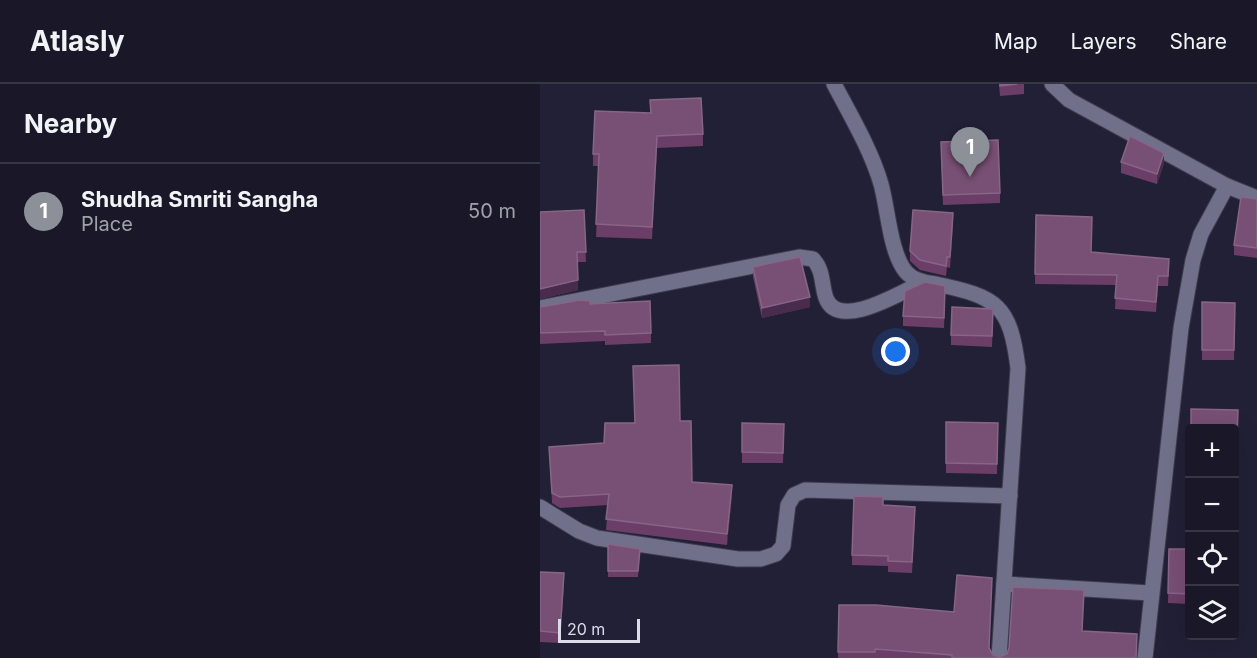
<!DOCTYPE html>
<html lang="en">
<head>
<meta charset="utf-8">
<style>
  body { margin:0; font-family:Inter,sans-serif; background:#272534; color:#f1f3f6 }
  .controls { position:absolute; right:18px; bottom:18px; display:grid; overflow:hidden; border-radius:6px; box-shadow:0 6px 24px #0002 }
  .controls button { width:54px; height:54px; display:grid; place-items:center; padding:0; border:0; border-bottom:2px solid #383745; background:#1a1828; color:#f1f3f6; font:30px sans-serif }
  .scale { position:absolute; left:18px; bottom:15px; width:82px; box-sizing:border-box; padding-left:6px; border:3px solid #dcdbea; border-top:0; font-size:16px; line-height:21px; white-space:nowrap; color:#dcdbea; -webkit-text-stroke:4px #222036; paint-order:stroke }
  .you { position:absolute; left:356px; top:268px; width:21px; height:21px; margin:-15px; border:4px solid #fff; border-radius:50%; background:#1a73e8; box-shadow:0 0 0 9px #1a73e833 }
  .badge { display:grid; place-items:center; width:39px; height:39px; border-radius:50%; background:#8c9099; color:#fff; font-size:20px; font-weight:700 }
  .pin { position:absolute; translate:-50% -50px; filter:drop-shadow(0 2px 3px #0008) }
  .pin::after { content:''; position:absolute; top:32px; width:21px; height:18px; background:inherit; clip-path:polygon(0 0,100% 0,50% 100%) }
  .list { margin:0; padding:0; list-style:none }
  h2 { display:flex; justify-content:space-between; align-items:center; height:78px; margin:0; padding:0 24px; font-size:26px }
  h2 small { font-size:20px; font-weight:400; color:#9fa0a8 }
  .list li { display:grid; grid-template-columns:39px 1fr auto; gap:18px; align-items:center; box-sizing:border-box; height:96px; padding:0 24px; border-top:2px solid #383745 }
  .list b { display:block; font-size:22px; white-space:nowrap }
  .list p { margin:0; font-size:20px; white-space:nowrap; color:#9fa0a8 }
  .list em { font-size:20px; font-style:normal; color:#9fa0a8 }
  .icon { flex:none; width:33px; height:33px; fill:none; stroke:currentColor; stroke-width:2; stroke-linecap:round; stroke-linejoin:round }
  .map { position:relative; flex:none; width:717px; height:574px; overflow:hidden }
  header { display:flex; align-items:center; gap:36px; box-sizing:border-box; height:84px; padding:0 30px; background:#1a1828; border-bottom:2px solid #383745 }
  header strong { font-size:28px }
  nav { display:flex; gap:33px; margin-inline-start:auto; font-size:21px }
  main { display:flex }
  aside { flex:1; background:#1a1828 }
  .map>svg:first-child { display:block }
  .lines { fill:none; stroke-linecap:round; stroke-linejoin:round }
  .minor-casing { stroke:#3e3b4e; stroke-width:17 }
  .tertiary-casing { stroke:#3e3b4e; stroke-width:17 }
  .minor { stroke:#71708a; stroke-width:15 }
  .tertiary { stroke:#71708a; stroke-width:15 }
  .wall { fill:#6b3e67 }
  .shaded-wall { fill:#492b4d }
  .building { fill:#784f75; stroke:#876587; stroke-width:1.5 }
</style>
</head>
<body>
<header>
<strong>Atlasly</strong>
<nav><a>Map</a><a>Layers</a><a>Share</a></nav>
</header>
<main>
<aside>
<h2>Nearby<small></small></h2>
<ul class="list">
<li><span class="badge">1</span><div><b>Shudha Smriti Sangha</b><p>Place</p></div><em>50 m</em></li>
</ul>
</aside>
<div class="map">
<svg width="717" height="574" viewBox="0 0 717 574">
  <rect width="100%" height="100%" fill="#222036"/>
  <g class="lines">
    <defs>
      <g id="minor">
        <path d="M512,0L529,16L687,102L717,114"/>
        <path d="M0,224L259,173L273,175C284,187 281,200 286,214C298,247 360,209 381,199"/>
        <path d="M0,423L39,447L57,454L198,475H221L236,470L243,462L248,421L254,411L265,406L470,412"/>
        <path d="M464,500L610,509"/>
        <path d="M605,574L641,244L653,176L661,150L687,102"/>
      </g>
      <path id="tertiary" d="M294,0C311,32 331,66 341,100C348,125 350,169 366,188C373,196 387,199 396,200C458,213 470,221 478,284L459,574"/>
    </defs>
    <use href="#minor" class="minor-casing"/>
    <use href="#tertiary" class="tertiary-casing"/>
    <use href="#minor" class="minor"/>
    <use href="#tertiary" class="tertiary"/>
  </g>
  <g class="wall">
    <path d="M459,0H484V10L460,12Z"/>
    <path d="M110,16L163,50V62L117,64L112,155L56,153L59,82H53V70L110,29Z"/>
    <path d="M401,68L460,109V119L403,121Z"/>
    <path d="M581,78L624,79L617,100L581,89Z"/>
    <path d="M717,115V174L694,171V161Z"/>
    <path d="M44,126L46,178H38V206L0,215Z"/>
    <path d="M496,131L552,168L629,185L628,202H618L616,228L575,225L576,201L495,200Z"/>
    <path d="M413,139L410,184L407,183L406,192L380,186L370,177V167Z"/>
    <path d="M213,183L270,223L222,234L213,193Z"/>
    <path d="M405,212L404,244L363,242V232Z"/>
    <path d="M662,218L695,219L694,276H662Z"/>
    <path d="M50,220L111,249V259L65,261V257L0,260V223Z"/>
    <path d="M453,235L452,263L411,261V251Z"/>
    <path d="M698,326L697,364H694V345Z"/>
    <path d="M140,337L152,398L192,411L187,461L66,446L68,421L20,424L12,419L9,363L64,359L94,339Z"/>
    <path d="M406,338L458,339L457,390L406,389Z"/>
    <path d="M202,339L244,340L243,379H202Z"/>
    <path d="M343,421L375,433L372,489L348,488V482L312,481V471Z"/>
    <path d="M68,460L100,465L98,493H68Z"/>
    <path d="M629,465H650V520L628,519Z"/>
    <path d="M0,488L24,500L20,559L0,558Z"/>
    <path d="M544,516L542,547L597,574H298L299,521L450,564L453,571L459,573L467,570Z"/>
  </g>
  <g class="shaded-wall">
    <path d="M117,52V64L112,155V143Z"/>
    <path d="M624,69V79L617,100V90Z"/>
    <path d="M413,129V139L410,184V173Z"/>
    <path d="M618,192V202L616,228V218Z"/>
    <path d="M38,196V206L0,215V205Z"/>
    <path d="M270,213V223L222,234V224Z"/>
    <path d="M192,401V411L187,461V450Z"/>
    <path d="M24,489V500L20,559V549Z"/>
  </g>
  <g class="building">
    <path d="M460,0H477L460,2Z"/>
    <path d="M161,14L163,50L117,52L112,143L56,140L59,70H53L55,27L111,29L110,16Z"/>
    <path d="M590,52L624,69L617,90L581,78Z"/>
    <path d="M458,56L460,109L403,111L401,58Z"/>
    <path d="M701,113L717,115V164L694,161Z"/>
    <path d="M44,126L46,168H37L38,196L0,205V128Z"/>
    <path d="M373,126L413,129L410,173H407L406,182L380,176L370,167Z"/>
    <path d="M496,131L552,133L551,168L629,175L628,192H618L616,218L575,214L577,191L495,190Z"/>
    <path d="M260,173L270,213L222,224L213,183Z"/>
    <path d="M385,198L405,202L404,234L363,232L365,207Z"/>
    <path d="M40,216L50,217V220L110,217L111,249L65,251V247L0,249V223H1Z"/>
    <path d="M662,218L695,219L694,266H662Z"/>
    <path d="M412,223L453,225L452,252L411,251Z"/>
    <path d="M139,281L140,337H151L152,398L192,401L187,450L66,435L69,410L20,413L12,409L9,363L64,359L65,339H95L93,282Z"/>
    <path d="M651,325L698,326L697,354H694V345H651Z"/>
    <path d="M406,338L458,339L457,380L406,379Z"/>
    <path d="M202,339L244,340L243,369L202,368Z"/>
    <path d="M314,412L343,413V421L375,423L372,478L348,477V472L312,471Z"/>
    <path d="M68,460L100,465L98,487H68Z"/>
    <path d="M629,465H650V510L628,509Z"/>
    <path d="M0,488L24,489L20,549L0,547Z"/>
    <path d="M417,491L452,494L449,564L453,571L459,573L467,570L469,564L473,503L544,506L542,547L597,550L596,574H412V571L335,565V568H298L299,521H336L414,528Z"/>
  </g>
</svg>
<div class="controls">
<button>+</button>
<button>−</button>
<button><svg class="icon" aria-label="locate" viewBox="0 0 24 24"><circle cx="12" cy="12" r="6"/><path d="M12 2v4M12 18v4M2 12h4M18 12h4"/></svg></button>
<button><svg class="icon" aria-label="layers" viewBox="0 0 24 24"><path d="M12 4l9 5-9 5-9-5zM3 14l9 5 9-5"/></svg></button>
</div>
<div class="scale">20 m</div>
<div class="you"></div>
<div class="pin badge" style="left:430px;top:93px">1</div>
</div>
</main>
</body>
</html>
